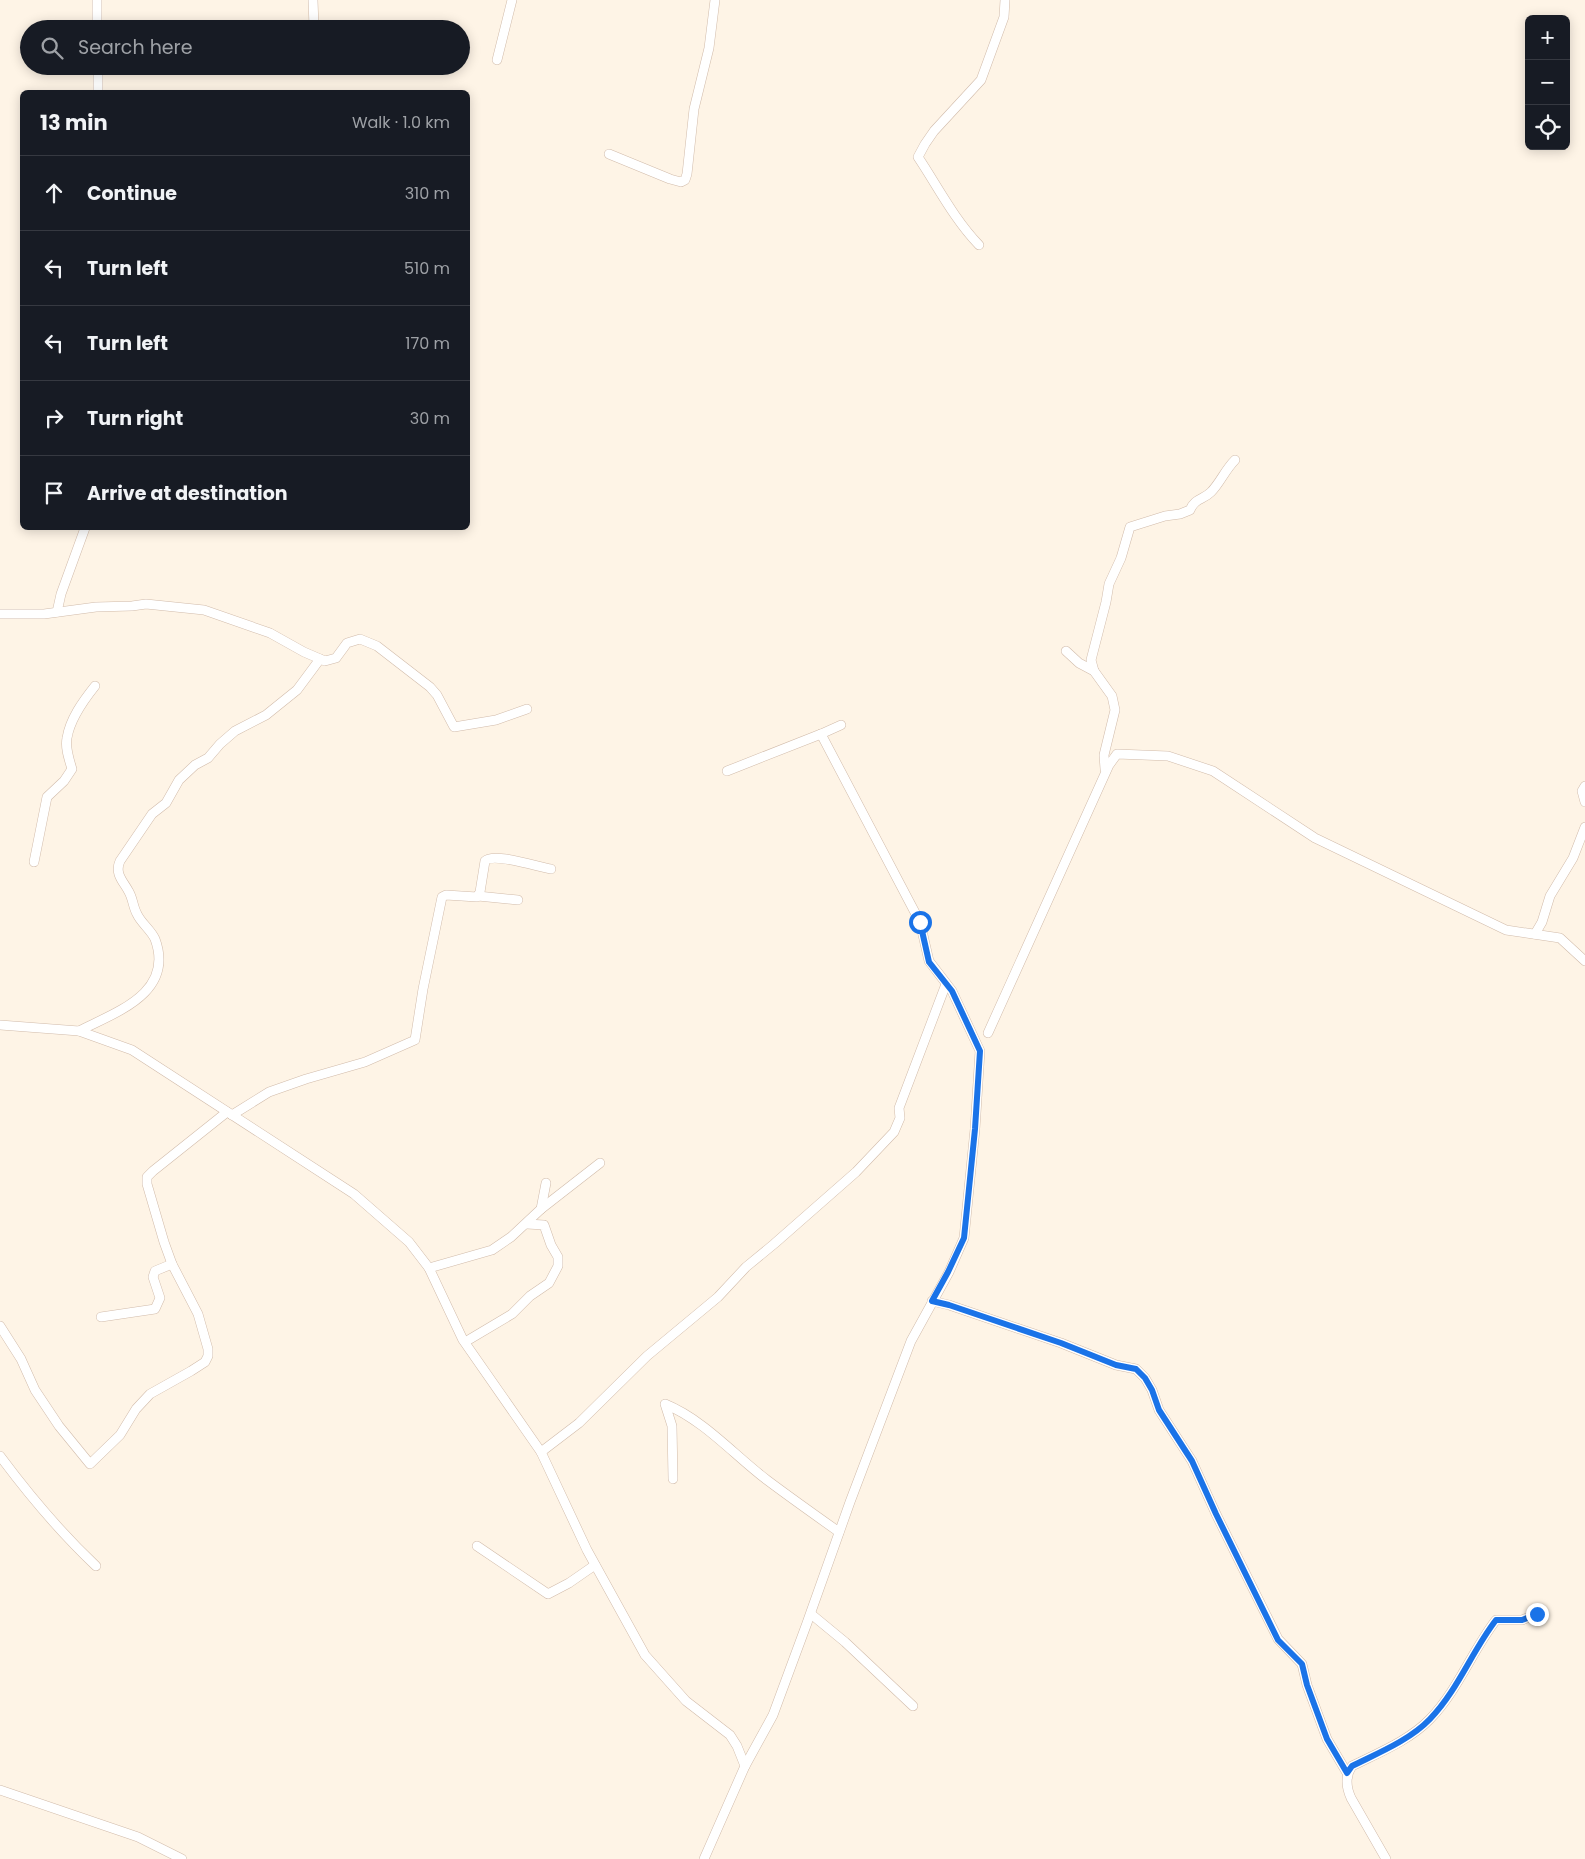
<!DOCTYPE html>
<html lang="en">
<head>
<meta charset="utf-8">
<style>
  body { margin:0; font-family:Poppins,sans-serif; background:#242831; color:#f1f3f6 }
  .controls { position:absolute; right:15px; top:15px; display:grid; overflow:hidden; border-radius:8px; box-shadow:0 2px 12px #0003 }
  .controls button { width:45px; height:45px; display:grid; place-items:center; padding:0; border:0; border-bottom:1px solid #363941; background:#171b24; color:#f1f3f6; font:25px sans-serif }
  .stop { position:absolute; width:15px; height:15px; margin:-11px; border:4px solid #1a73e8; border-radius:50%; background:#fff }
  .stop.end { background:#1a73e8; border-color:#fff; box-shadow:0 1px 5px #0008 }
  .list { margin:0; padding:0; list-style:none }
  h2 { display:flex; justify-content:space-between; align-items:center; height:65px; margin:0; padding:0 20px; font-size:21px }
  h2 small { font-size:16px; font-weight:400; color:#9ea1a6 }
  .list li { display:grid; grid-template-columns:32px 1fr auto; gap:15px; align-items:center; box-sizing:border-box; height:75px; padding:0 20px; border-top:1px solid #363941 }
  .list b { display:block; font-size:19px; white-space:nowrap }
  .list em { font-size:16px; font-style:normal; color:#9ea1a6 }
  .icon { flex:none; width:28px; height:28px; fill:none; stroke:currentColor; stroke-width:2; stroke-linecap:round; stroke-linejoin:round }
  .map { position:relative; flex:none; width:1585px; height:1859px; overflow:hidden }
  .search { position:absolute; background:#171b24; box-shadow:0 2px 12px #0003; left:20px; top:20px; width:450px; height:55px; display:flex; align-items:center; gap:12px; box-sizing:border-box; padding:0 18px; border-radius:28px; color:#9ea1a6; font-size:19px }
  .panel { position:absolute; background:#171b24; box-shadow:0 2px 12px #0003; left:20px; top:90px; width:450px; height:440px; border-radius:8px }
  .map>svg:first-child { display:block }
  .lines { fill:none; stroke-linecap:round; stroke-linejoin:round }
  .minor-casing { stroke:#d1bbaa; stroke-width:10 }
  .minor { stroke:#fff; stroke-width:9 }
  .route { stroke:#1a73e8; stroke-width:6 }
</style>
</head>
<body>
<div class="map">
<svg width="1585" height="1859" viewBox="0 0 1585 1859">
  <rect width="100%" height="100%" fill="#fef4e6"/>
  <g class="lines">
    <defs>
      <g id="minor">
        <path d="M97,0V29"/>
        <path d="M313,0L314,27L316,29"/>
        <path d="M497,60L512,0"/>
        <path d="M98,66V92"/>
        <path d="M609,154L670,179L681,182L685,180L687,174L694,109L709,48L715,0"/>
        <path d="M979,245C954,219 938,187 918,157L925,144L934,131L981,80L1004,17L1005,0"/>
        <path d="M57,612L61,594L85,528"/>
        <path d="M0,614H44L96,607L132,606L146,604L204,610L270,633L304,652L325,661L336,658L347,643L360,639L377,646L430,687L437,695L454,727L496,720L527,709"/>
        <path d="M1066,651L1079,663L1094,671L1112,696L1115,710L1104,755L1105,769L1107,767"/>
        <path d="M1094,671L1091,660L1106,602L1109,584L1121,558L1130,527L1165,516L1180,514L1190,510C1195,498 1203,500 1211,492C1220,483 1225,470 1235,460"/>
        <path d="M727,771L821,734"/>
        <path d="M1585,786L1582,791L1585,802"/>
        <path d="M34,862L47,797L64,781L72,769C69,759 65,748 67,738C70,719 83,701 95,686"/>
        <path d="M478,896L518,900"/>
        <path d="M1535,934L1542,922L1550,896L1573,858L1585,827"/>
        <path d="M0,1025L79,1031L132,1050L354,1194L409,1242L429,1268L463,1340L541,1452L587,1550L645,1655L686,1701L730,1735L737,1746L745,1766L704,1859"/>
        <path d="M79,1031C116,1012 175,993 155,939C151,930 141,923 137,914C133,907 133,899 129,892C124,882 114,874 120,861L152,814L166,803L179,780L195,765L208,758L220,744L235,731L266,715L297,690L320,659"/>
        <path d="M988,1033L1109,765L1117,754L1168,756L1213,771L1315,838L1506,930L1560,938L1585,961"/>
        <path d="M232,1115L269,1092L306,1079L365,1062L415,1040L423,989L442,897L446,895L477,897L480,892L485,861C494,852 538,867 551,869"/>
        <path d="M541,1209L600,1163"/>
        <path d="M429,1268L492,1250L511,1237L541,1209L546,1183"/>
        <path d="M932,1301L949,1305L1061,1343L1116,1365L1136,1369L1145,1378L1152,1390L1159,1410L1192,1461L1216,1514L1278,1639L1302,1664L1307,1685L1327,1739L1347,1773"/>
        <path d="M101,1317L155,1309L160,1298L153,1277L155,1271L172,1264"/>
        <path d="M0,1326L21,1359L35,1390L59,1426L90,1464L120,1435L136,1409L150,1394L191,1371L205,1362L208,1356V1349L198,1314L172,1264L164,1242L147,1184V1177L153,1171L227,1112"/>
        <path d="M465,1342L512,1314L530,1296L549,1283L558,1266V1257L551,1245L544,1225L527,1224"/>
        <path d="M541,1452L579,1423L647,1356L718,1297L746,1267L774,1244L856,1172L894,1132L900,1118L899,1108L946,984"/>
        <path d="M0,1456C29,1495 60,1532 96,1566"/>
        <path d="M673,1479L672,1426L665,1404C704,1420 734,1455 767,1480C791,1498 815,1515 839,1532"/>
        <path d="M477,1546L548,1594L569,1583L595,1565"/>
        <path d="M811,1614L845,1642L913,1706"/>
        <path d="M745,1766L773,1715L807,1623L850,1502L911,1341L949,1272L964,1238L975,1129L980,1051L952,991L929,961L920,922L821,734L841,725"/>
        <path d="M0,1790L138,1837L182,1859"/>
        <path d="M1386,1859L1351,1798C1346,1787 1345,1776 1352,1766C1378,1753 1410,1740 1430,1719C1458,1690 1472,1651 1496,1620H1522L1537,1614"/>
      </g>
    </defs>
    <use href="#minor" class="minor-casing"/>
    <use href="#minor" class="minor"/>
  </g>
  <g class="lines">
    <path class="route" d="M920,922L929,962L952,991L980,1051L975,1129L964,1238L948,1272L932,1301L949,1305L1061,1343L1116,1365L1136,1369L1145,1378L1152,1390L1159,1410L1192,1461L1216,1514L1278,1640L1302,1664L1307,1685L1327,1739L1347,1773L1352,1766C1378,1753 1410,1740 1430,1719C1458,1690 1472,1651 1496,1620H1522L1537,1614"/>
  </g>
</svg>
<div class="controls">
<button>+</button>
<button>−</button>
<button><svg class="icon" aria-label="locate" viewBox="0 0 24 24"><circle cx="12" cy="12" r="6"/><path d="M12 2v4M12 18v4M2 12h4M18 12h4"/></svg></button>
</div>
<div class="stop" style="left:920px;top:922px"></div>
<div class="stop end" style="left:1537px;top:1614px"></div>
<div class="search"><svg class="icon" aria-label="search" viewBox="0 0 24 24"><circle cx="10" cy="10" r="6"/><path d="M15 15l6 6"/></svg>Search here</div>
<section class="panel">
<h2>13 min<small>Walk · 1.0 km</small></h2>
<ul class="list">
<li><svg class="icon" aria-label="ahead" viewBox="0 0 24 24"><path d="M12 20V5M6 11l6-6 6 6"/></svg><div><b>Continue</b></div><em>310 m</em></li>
<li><svg class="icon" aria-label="left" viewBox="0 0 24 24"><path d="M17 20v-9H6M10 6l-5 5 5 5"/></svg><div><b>Turn left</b></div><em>510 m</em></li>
<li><svg class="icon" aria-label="left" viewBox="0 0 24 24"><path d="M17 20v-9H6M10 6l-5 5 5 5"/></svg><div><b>Turn left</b></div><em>170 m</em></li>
<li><svg class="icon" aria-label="right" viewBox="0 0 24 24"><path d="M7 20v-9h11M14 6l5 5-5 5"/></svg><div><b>Turn right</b></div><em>30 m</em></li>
<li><svg class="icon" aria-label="arrive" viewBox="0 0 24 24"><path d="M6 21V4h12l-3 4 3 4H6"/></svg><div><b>Arrive at destination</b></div></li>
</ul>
</section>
</div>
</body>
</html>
